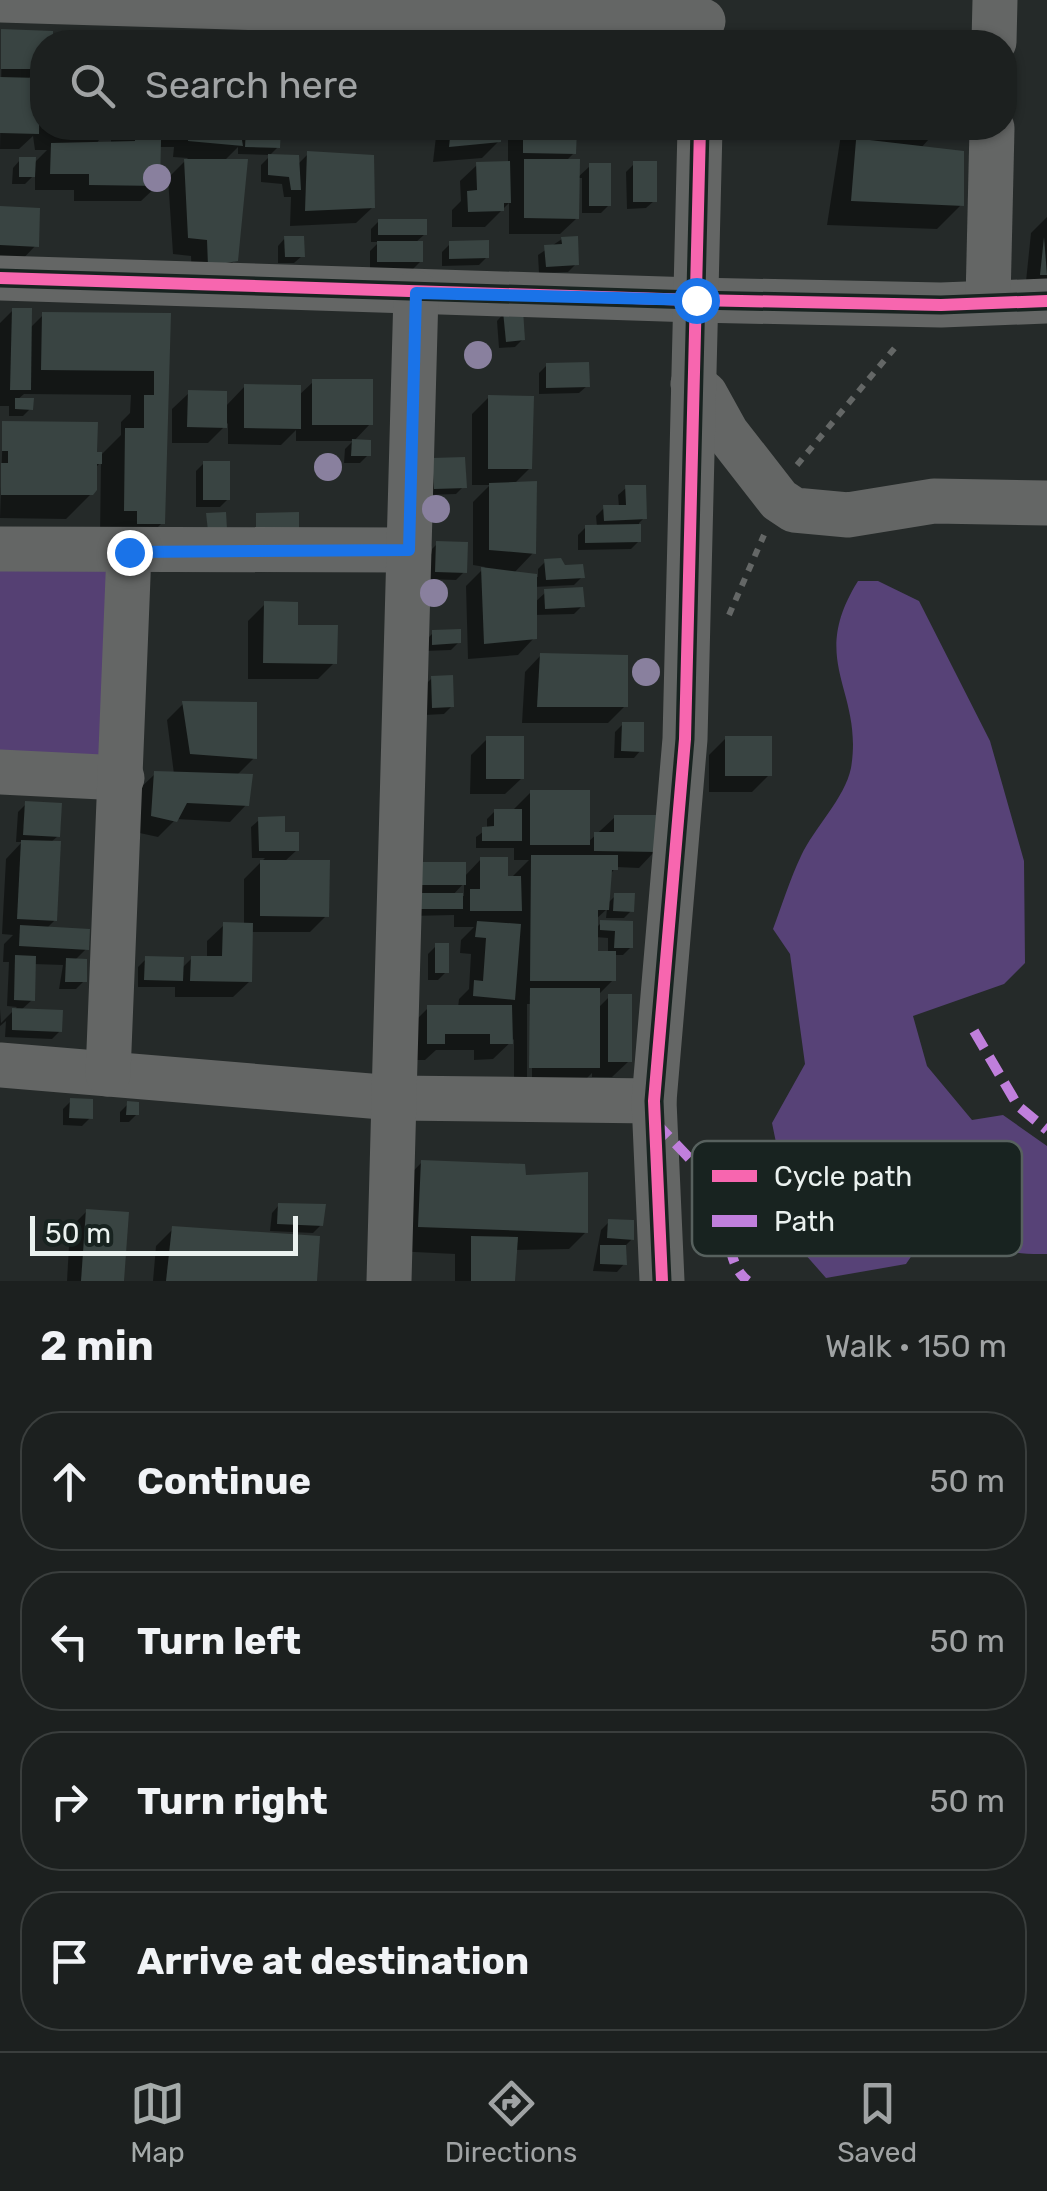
<!DOCTYPE html>
<html lang="en">
<head>
<meta charset="utf-8">
<style>
  body { margin:0; font-family:Rubik,sans-serif; background:#252828; color:#f1f3f6 }
  .scale { position:absolute; left:30px; bottom:25px; width:268px; box-sizing:border-box; padding-left:10px; border:5px solid #eaf1ef; border-top:0; font-size:28px; line-height:35px; white-space:nowrap; color:#eaf1ef; -webkit-text-stroke:8px #182320; paint-order:stroke }
  .stop { position:absolute; width:30px; height:30px; margin:-22px; border:8px solid #1a73e8; border-radius:50%; background:#fff }
  .stop.end { background:#1a73e8; border-color:#fff; box-shadow:0 2px 10px #0008 }
  .list { margin:0; padding:0; list-style:none }
  h2 { display:flex; justify-content:space-between; align-items:center; height:130px; margin:0; padding:0 40px; font-size:42px }
  h2 small { font-size:32px; font-weight:400; color:#a0a3a4 }
  .list li { display:grid; grid-template-columns:65px 1fr auto; gap:30px; align-items:center; box-sizing:border-box; height:140px; margin:0 20px 20px; padding:0 20px; border:2px solid #3a3e3d; border-radius:40px }
  .list b { display:block; font-size:38px; white-space:nowrap }
  .list em { font-size:32px; font-style:normal; color:#a0a3a4 }
  .icon { flex:none; width:55px; height:55px; fill:none; stroke:currentColor; stroke-width:2; stroke-linecap:round; stroke-linejoin:round }
  .map { position:relative; flex:none; width:1047px; height:1281px; overflow:hidden }
  .search { position:absolute; background:#1c201f; box-shadow:0 2px 8px #0004; left:30px; right:30px; top:30px; height:110px; display:flex; align-items:center; gap:25px; box-sizing:border-box; padding:0 35px; border-radius:40px; color:#a0a3a4; font-size:38px }
  .sheet { height:770px; background:#1c201f }
  nav { display:flex; justify-content:space-around; align-items:center; box-sizing:border-box; height:140px; border-top:2px solid #3a3e3d; background:#1c201f; font-size:28px; color:#a0a3a4 }
  nav a { display:grid; justify-items:center; gap:5px }
  nav .on { color:#a5abaa }
  .map>svg:first-child { display:block }
  .forest { fill:#554073 }
  .water { fill:#574277 }
  .shadow { fill:#0007; fill-rule:evenodd }
  .building { fill:#394442 }
  .lines { fill:none; stroke-linecap:round; stroke-linejoin:round }
  .path { stroke:#646766; stroke-width:6; stroke-dasharray:8 8; stroke-linecap:butt }
  .minor { stroke:#646665; stroke-width:45 }
  .quiet { stroke:#c07fdc; stroke-width:10; stroke-dasharray:20 10; stroke-linecap:butt }
  .cycleway-casing { stroke:#182320; stroke-width:19 }
  .cycleway { stroke:#f766af; stroke-width:12 }
  .tree { fill:#89809e }
  .route { stroke:#1a73e8; stroke-width:12 }
  .key { fill:#182320; stroke:#57615e; stroke-width:2.5 }
  .key-label { font-size:28px; fill:#eaf1ef }
</style>
</head>
<body>
<div class="map">
<svg width="1047" height="1281" viewBox="0 0 1047 1281">
  <rect width="100%" height="100%" fill="#252a29"/>
  <path class="forest" d="M0,558L126,560L118,795L0,786Z"/>
  <path class="water" d="M858,581H878L919,601L990,741L1024,861L1025,963L1004,984L913,1016L927,1066L972,1120L1003,1115L1047,1146V1254C995,1255 987,1245 959,1204L932,1226L906,1264L826,1278L797,1245L772,1123L805,1064L790,954L773,929C782,905 790,879 801,856C814,828 845,798 851,768C864,689 807,663 858,581Z"/>
  <g class="shadow">
    <path d="M2,31L50,33V42H42L40,68L27,80L37,87L42,82V128H106L96,145L111,144V133L117,128H278V147L270,155L238,154V147L223,162L235,260L219,277L192,281L191,256L173,254L168,178L188,158L173,157L174,147H158V185L141,201H74V190H35V174L25,184H12L13,168L20,160L33,164L47,150H35L33,136L19,149H0Z"/>
    <path d="M437,128H498L499,141L482,158L433,162Z"/>
    <path d="M508,128H574V153L566,161L577,178L590,166L609,205L601,213H582V178H577V218L560,234H509V203L485,227H452V210L461,201L460,181L477,165L508,164Z"/>
    <path d="M842,128H930L929,139L920,149L961,205L937,229L827,225Z"/>
    <path d="M308,154L373,207L356,223L290,226L291,197H284L282,184L261,182V165L269,157L297,165Z"/>
    <path d="M634,164L654,201L646,208L627,209L626,172Z"/>
    <path d="M0,208L36,245L20,262L0,261Z"/>
    <path d="M1047,217V291H1025L1031,233Z"/>
    <path d="M379,221L425,234L415,243L421,261L413,269H370V251L379,242H371V229Z"/>
    <path d="M285,238L302,256L294,263H278V246Z"/>
    <path d="M562,239L576,264L568,272L539,273L538,255Z"/>
    <path d="M450,244L487,257L479,265L442,266V252Z"/>
    <path d="M13,310L29,329L43,315L168,316L163,522L138,547L100,535L101,462L94,469L91,494L66,519L0,518L3,424L101,455L121,435V422L130,413L131,395L24,394L17,400L31,408L23,416H9V406H0V323Z"/>
    <path d="M504,313L523,339L515,347L499,348L497,321Z"/>
    <path d="M547,365L587,386L579,393L539,394V373Z"/>
    <path d="M313,382L370,424L353,442L368,455L360,463H344L345,449L353,441H296V430L281,445L228,444V423L208,443H172V409L189,393L225,407L245,386L298,396Z"/>
    <path d="M489,397L530,468L514,484L533,553L513,574L538,577V569L546,561L564,567L582,577L574,585L534,587V603L546,592L582,606L574,614L534,615V638L518,655L468,659L466,586L485,567L473,565V502L490,485H472V414Z"/>
    <path d="M204,463L228,499L220,507H196V471Z"/>
    <path d="M426,468L464,486L456,494L427,495Z"/>
    <path d="M626,488L644,518L639,523V541L631,549L578,550V535L586,527H597L596,516L604,508L619,507L618,495Z"/>
    <path d="M437,544L464,572L456,580L428,579L429,552Z"/>
    <path d="M265,604L335,662L318,679H248V621Z"/>
    <path d="M433,633L459,642L451,650L425,651V641Z"/>
    <path d="M541,655L625,706L608,723H522L525,672Z"/>
    <path d="M432,678L452,706L444,714L425,715L424,686Z"/>
    <path d="M183,704L254,758L236,776L246,805L230,822L176,819L158,837L135,832L138,790L155,774H174L167,720Z"/>
    <path d="M623,724L641,750L634,758H614L615,732Z"/>
    <path d="M726,738L769,775L752,792H709V755Z"/>
    <path d="M487,739L522,778L505,794H470L471,755Z"/>
    <path d="M531,792L587,843L615,817L655,851L639,868L616,867L609,876L607,904L615,896L632,910L624,918H606L607,909L595,920V929L601,923H631V947L623,955H613V980L598,995V1008L609,997L629,1061L612,1077H592V1073L581,1084H514V1039L493,1059L474,1060V1050H436L425,1060H411V1025L428,1008H458L459,999L469,989L471,954L460,953L461,940L474,927H454V915L410,916V904L422,892H413V872L464,877L481,859L511,878L529,860H514V848H476V837L487,829V819L495,811L514,809ZM464,883V896H452ZM595,937L608,938V953H595ZM527,1004H532V1081H527Z"/>
    <path d="M26,804L58,836L50,843L55,920L46,929L86,949L74,961L84,981L76,989H59L63,965L33,964L32,1000L20,1011L60,1031L52,1039L5,1037L6,1021L0,1026V1009L1,1023L17,1007L7,1006L9,962H3L4,944L13,935L2,934L6,859L22,842H16L18,812Z"/>
    <path d="M259,820L297,850L284,862L326,916L310,932H250V981L233,997H175V987H138V967L146,959L181,969L192,958H207V941L224,925H244V879L265,858H252L251,827Z"/>
    <path d="M436,946L446,972L438,980H428V954Z"/>
    <path d="M71,1101L90,1118L82,1126L63,1125V1109Z"/>
    <path d="M128,1104L137,1114L129,1122H120V1112Z"/>
    <path d="M422,1162L524,1181L586,1232L569,1249L514,1250L512,1281H455V1254L394,1251L398,1187Z"/>
    <path d="M279,1205L321,1225L313,1233L270,1231L272,1213Z"/>
    <path d="M87,1211L122,1281H67L70,1228Z"/>
    <path d="M609,1222L632,1239L623,1248L624,1264L617,1272L593,1271L601,1230Z"/>
    <path d="M173,1229L315,1281H153L156,1246Z"/>
  </g>
  <g class="building">
    <path d="M1,29L53,31V42H42V69H1Z"/>
    <path d="M163,37L164,42H124L123,38Z"/>
    <path d="M0,77L40,78L39,134L0,133Z"/>
    <path d="M51,128H108V135L51,134Z"/>
    <path d="M135,128H181V140H161L160,186L89,185V174H50L51,143L135,141Z"/>
    <path d="M189,128H240L243,146L188,141Z"/>
    <path d="M246,128H281L280,148L245,147Z"/>
    <path d="M451,128H501V142L449,147Z"/>
    <path d="M523,128H577L576,154L523,153Z"/>
    <path d="M857,128H932V140L861,139L964,151V206L851,201Z"/>
    <path d="M307,151L374,155L375,208L305,211Z"/>
    <path d="M268,154L299,155L301,190H291L289,177L268,175Z"/>
    <path d="M19,157H36L35,177H19Z"/>
    <path d="M184,159H248L238,261L208,266L207,240L188,238Z"/>
    <path d="M524,159H580L579,219L524,218Z"/>
    <path d="M510,161L511,203H504V211L468,212L467,191L477,190L476,162Z"/>
    <rect x="633" y="161" width="24" height="41"/>
    <rect x="589" y="163" width="22" height="43"/>
    <path d="M0,206L40,208L39,247L0,245Z"/>
    <rect x="378" y="219" width="49" height="16"/>
    <path d="M284,236H304L305,257H285Z"/>
    <path d="M578,236L579,265L546,267L544,245L562,244L561,237Z"/>
    <path d="M1044,237L1047,275H1040Z"/>
    <path d="M489,240V258L449,259V241Z"/>
    <rect x="377" y="241" width="46" height="21"/>
    <path d="M12,308H32L31,390H10Z"/>
    <path d="M523,310L525,340L506,342L503,311Z"/>
    <path d="M42,312L171,313L165,524H137V511H124L125,428H144V395H154V371L41,370Z"/>
    <path d="M589,362L590,387L546,388V363Z"/>
    <rect x="312" y="379" width="61" height="46"/>
    <path d="M244,384L301,385V429L244,428Z"/>
    <path d="M188,390L227,391V428L187,427Z"/>
    <path d="M488,395L534,396L532,469H488Z"/>
    <path d="M15,398H34L33,410L15,409Z"/>
    <path d="M2,421L98,422L97,452H102V464H97V490L93,495H1V463H8V451H2Z"/>
    <path d="M352,439L371,440V456H351Z"/>
    <path d="M465,457L467,488L434,489L432,458Z"/>
    <rect x="203" y="461" width="27" height="39"/>
    <path d="M537,481L536,554L489,550V483Z"/>
    <path d="M625,485H646L647,519L604,521L603,505H626Z"/>
    <path d="M226,512L227,529L208,531L206,513Z"/>
    <path d="M299,512V531L256,532V513Z"/>
    <path d="M641,524V542L585,543V525Z"/>
    <path d="M436,541L468,542L467,573L435,572Z"/>
    <path d="M561,558L565,565L583,564L585,578L546,580L544,559Z"/>
    <path d="M481,567L537,574V639L484,644Z"/>
    <path d="M583,587L585,607L545,609L544,589Z"/>
    <path d="M264,601L298,602V625H338L337,664L263,663Z"/>
    <path d="M461,629V643L432,645V630Z"/>
    <path d="M540,653L628,655V707H537Z"/>
    <path d="M453,675L454,707L432,708L431,676Z"/>
    <path d="M182,701L257,702V759L190,754Z"/>
    <path d="M622,722H644V752L621,751Z"/>
    <rect x="486" y="736" width="38" height="43"/>
    <rect x="725" y="736" width="47" height="40"/>
    <path d="M154,771L253,774L249,806L187,803L177,822L151,816Z"/>
    <rect x="530" y="790" width="60" height="55"/>
    <path d="M25,801L62,803L60,837L23,835Z"/>
    <path d="M494,809H522V841H482V827L494,826Z"/>
    <path d="M614,815H658V852L594,851V832H614Z"/>
    <path d="M285,816V832H299V851H259L258,817Z"/>
    <path d="M21,840L61,841L57,921L17,919Z"/>
    <path d="M531,855H618V870H612L609,910H598V951H616V981H530Z"/>
    <path d="M480,857H508V876H521L522,911H470V889H480Z"/>
    <path d="M260,860H330L329,917L260,916Z"/>
    <rect x="420" y="862" width="46" height="23"/>
    <rect x="417" y="893" width="46" height="16"/>
    <path d="M614,893H635L634,912L613,911Z"/>
    <path d="M600,920L633,921V948H614L615,931L600,930Z"/>
    <path d="M477,921L521,924L515,1000L473,996L474,980L483,981L486,938L475,937Z"/>
    <path d="M223,922L253,923L252,982L190,981L191,956H222Z"/>
    <path d="M20,925L90,929L89,950L19,946Z"/>
    <rect x="435" y="943" width="14" height="30"/>
    <path d="M15,955L36,956L35,1001L14,1000Z"/>
    <path d="M145,956L184,957L183,981L144,980Z"/>
    <path d="M66,958L87,959V982H65Z"/>
    <path d="M530,988H600V1068H529Z"/>
    <rect x="608" y="994" width="24" height="68"/>
    <path d="M427,1005H512L513,1044H490V1034H445V1044H427Z"/>
    <path d="M12,1008L63,1010L62,1032L12,1030Z"/>
    <path d="M70,1098L93,1099V1119L69,1118Z"/>
    <path d="M127,1101L139,1102V1115H126Z"/>
    <path d="M421,1160L525,1164L526,1175L588,1172V1233L418,1227Z"/>
    <path d="M278,1203L326,1204L323,1226L277,1224Z"/>
    <path d="M86,1209L129,1212L124,1281H81Z"/>
    <path d="M608,1219L634,1220V1240L607,1238Z"/>
    <path d="M172,1226L320,1236L317,1281H166Z"/>
    <path d="M471,1236L518,1237L515,1281H471Z"/>
    <path d="M600,1245H626L627,1265L600,1264Z"/>
  </g>
  <g class="lines">
    <g class="path">
      <path d="M797,465L898,344"/>
      <path d="M729,615L764,535"/>
    </g>
    <g class="minor">
      <path d="M0,0L703,21"/>
      <path d="M994,42L995,0"/>
      <path d="M0,278L695,300L941,305L1047,301"/>
      <path d="M988,301L992,128"/>
      <path d="M693,384L705,394L726,432L779,500L794,510L848,515L934,501L1047,503"/>
      <path d="M0,549L409,550"/>
      <path d="M0,772L122,778"/>
      <path d="M0,1065L394,1098L654,1101"/>
      <path d="M108,1074L129,552"/>
      <path d="M389,1281L416,293"/>
      <path d="M662,1281L654,1101L685,739L700,128"/>
    </g>
    <g class="quiet">
      <path d="M974,1031L1018,1106L1047,1130"/>
      <path d="M655,1122L727,1198C729,1224 725,1264 748,1281"/>
    </g>
    <defs>
      <g id="cycleway">
        <path d="M0,278L695,300L941,305L1047,301"/>
        <path d="M662,1281L654,1101L685,739L700,128"/>
      </g>
    </defs>
    <use href="#cycleway" class="cycleway-casing"/>
    <use href="#cycleway" class="cycleway"/>
  </g>
  <g class="tree">
    <circle cx="157" cy="178" r="14"/>
    <circle cx="478" cy="355" r="14"/>
    <circle cx="328" cy="467" r="14"/>
    <circle cx="436" cy="509" r="14"/>
    <circle cx="434" cy="593" r="14"/>
    <circle cx="646" cy="672" r="14"/>
  </g>
  <g class="lines">
    <path class="route" d="M129,552L409,550L416,293L696,300"/>
  </g>
  <rect x="692" y="1141" width="330" height="115" rx="15" class="key"/>
  <rect x="712" y="1170" width="45" height="12" fill="#f766af"/>
  <rect x="712" y="1215" width="45" height="12" fill="#c07fdc"/>
  <g class="key-label">
    <text x="774" y="1186">Cycle path</text>
    <text x="774" y="1231">Path</text>
  </g>
</svg>
<div class="scale">50 m</div>
<div class="stop" style="left:696px;top:300px"></div>
<div class="stop end" style="left:129px;top:552px"></div>
<div class="search"><svg class="icon" aria-label="search" viewBox="0 0 24 24"><circle cx="10" cy="10" r="6"/><path d="M15 15l6 6"/></svg>Search here</div>
</div>
<section class="sheet">
<h2>2 min<small>Walk · 150 m</small></h2>
<ul class="list">
<li><svg class="icon" aria-label="ahead" viewBox="0 0 24 24"><path d="M12 20V5M6 11l6-6 6 6"/></svg><div><b>Continue</b></div><em>50 m</em></li>
<li><svg class="icon" aria-label="left" viewBox="0 0 24 24"><path d="M17 20v-9H6M10 6l-5 5 5 5"/></svg><div><b>Turn left</b></div><em>50 m</em></li>
<li><svg class="icon" aria-label="right" viewBox="0 0 24 24"><path d="M7 20v-9h11M14 6l5 5-5 5"/></svg><div><b>Turn right</b></div><em>50 m</em></li>
<li><svg class="icon" aria-label="arrive" viewBox="0 0 24 24"><path d="M6 21V4h12l-3 4 3 4H6"/></svg><div><b>Arrive at destination</b></div></li>
</ul>
</section>
<nav>
<a class="on"><svg class="icon" aria-label="map" viewBox="0 0 24 24"><path d="M3 6l6-2 6 2 6-2v14l-6 2-6-2-6 2zM9 4v14M15 6v14"/></svg>Map</a>
<a><svg class="icon" aria-label="directions" viewBox="0 0 24 24"><path d="M12 3l9 9-9 9-9-9zM9 14v-3h6M13 9l2 2-2 2"/></svg>Directions</a>
<a><svg class="icon" aria-label="saved" viewBox="0 0 24 24"><path d="M7 4h10v16l-5-4-5 4z"/></svg>Saved</a>
</nav>
</body>
</html>
